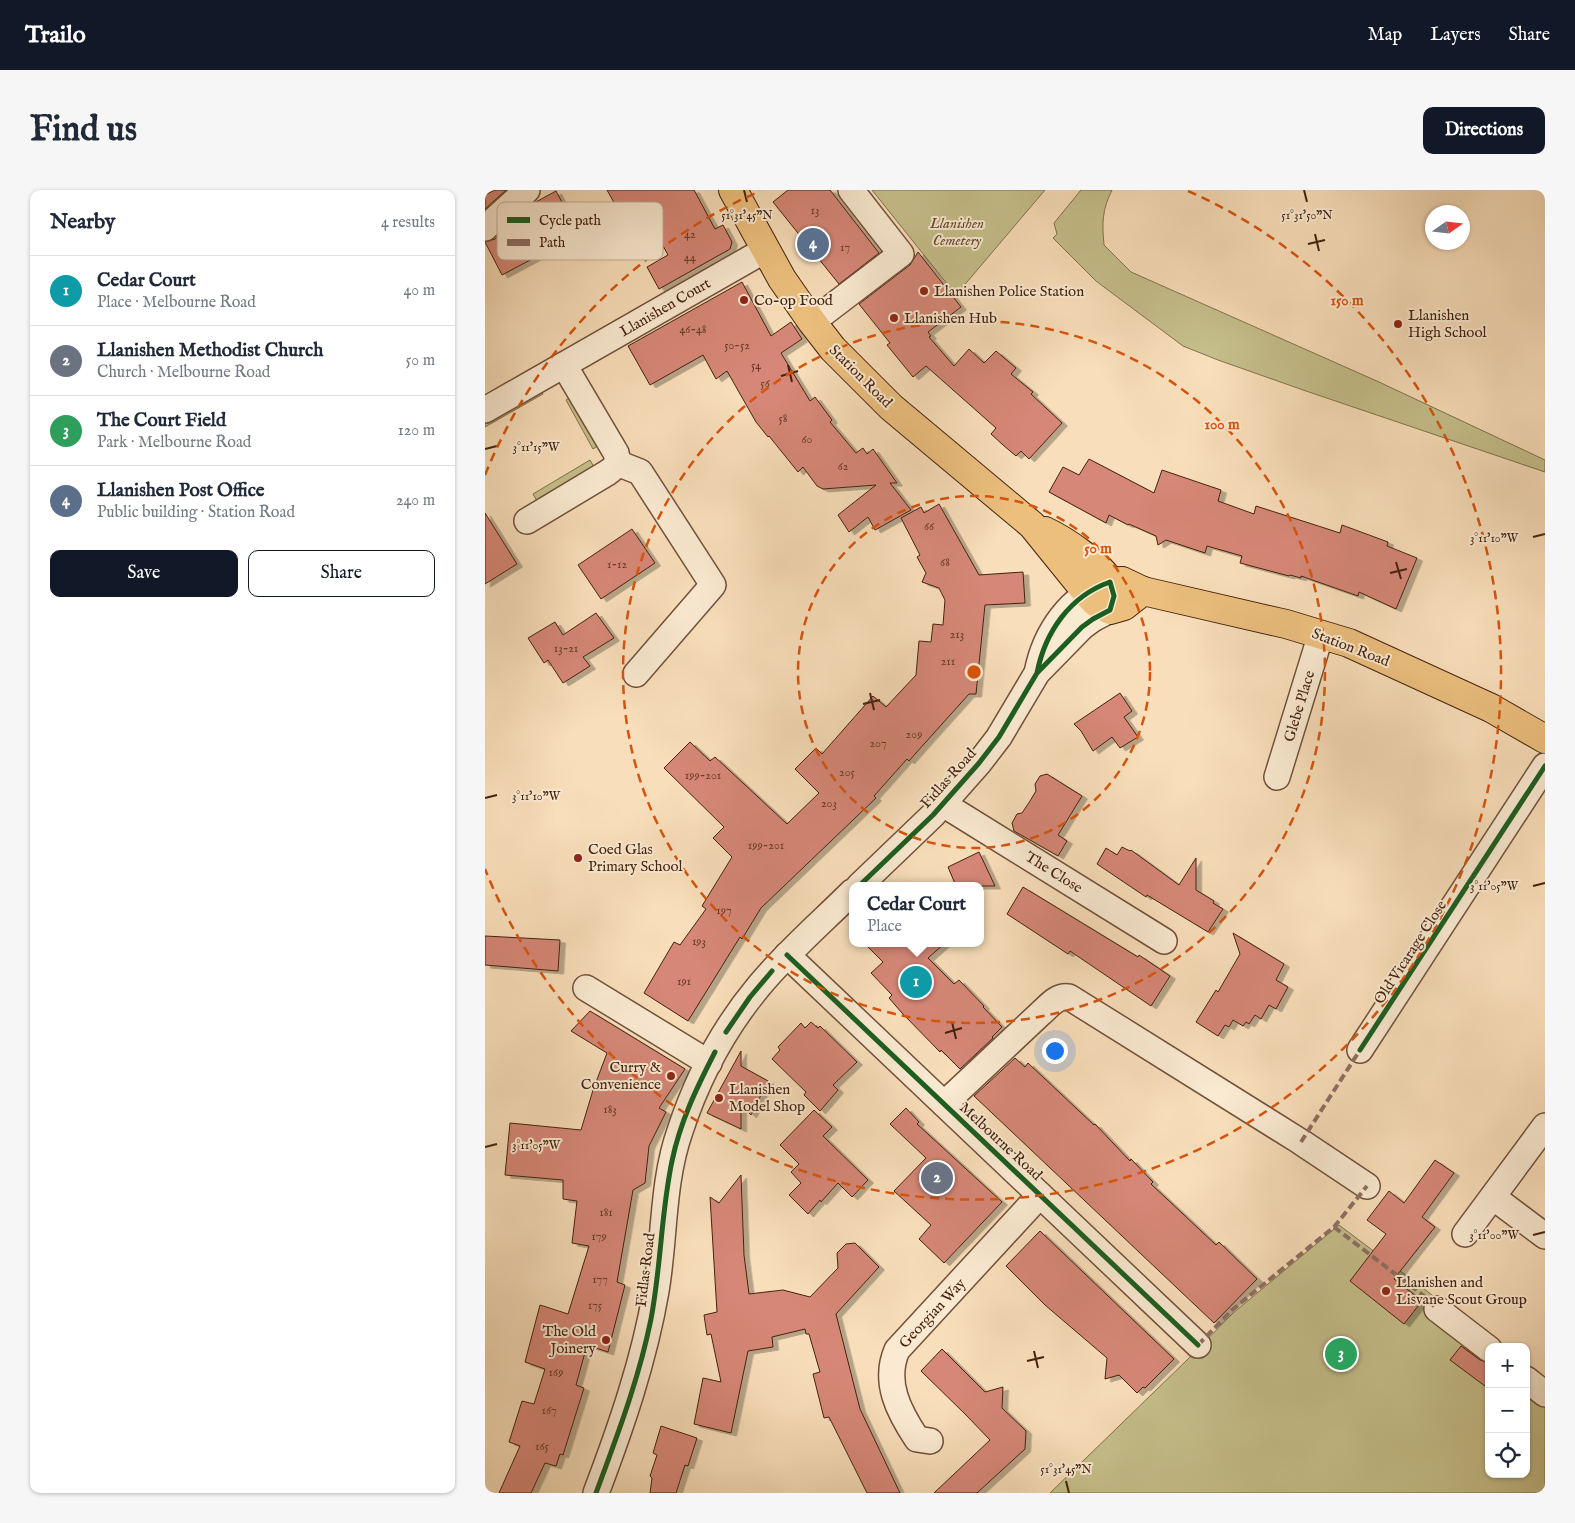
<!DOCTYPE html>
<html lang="en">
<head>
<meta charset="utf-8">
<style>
  body { margin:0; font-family:"IM FELL English",serif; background:#f6f6f7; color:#1f2937 }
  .controls { position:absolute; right:15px; bottom:15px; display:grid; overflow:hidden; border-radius:10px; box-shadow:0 1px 4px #0004 }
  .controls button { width:45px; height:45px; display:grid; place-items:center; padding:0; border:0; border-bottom:1px solid #e0e1e3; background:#fff; color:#1f2937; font:25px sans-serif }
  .compass { position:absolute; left:940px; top:15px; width:45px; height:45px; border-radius:50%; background:#fff; box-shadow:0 1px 4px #0004; rotate:76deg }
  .you { position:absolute; left:569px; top:860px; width:18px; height:18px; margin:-12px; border:4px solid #fff; border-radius:50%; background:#1a73e8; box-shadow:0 0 0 8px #1a73e833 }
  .badge { display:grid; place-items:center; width:32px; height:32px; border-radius:50%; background:#111827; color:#fff; font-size:16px; font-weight:700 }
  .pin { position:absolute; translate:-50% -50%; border:2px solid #fff; box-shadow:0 1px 5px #0006 }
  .popup { position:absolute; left:364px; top:692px; width:135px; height:65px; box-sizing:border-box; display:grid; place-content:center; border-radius:10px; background:#fff; filter:drop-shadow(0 1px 4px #0005); font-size:16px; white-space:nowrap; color:#747a83 }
  .popup b { font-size:19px; color:#1f2937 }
  .popup::after { content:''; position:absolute; left:50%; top:100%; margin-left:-10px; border:10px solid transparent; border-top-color:#fff }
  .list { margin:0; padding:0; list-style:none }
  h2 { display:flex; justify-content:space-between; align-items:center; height:65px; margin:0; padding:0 20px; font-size:21px }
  h2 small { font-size:16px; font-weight:400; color:#747a83 }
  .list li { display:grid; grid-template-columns:32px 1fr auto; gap:15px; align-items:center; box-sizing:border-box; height:70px; padding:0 20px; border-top:1px solid #e0e1e3 }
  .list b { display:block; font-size:19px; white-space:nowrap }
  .list p { margin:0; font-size:16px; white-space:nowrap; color:#747a83 }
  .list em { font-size:16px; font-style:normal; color:#747a83 }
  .actions { display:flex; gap:10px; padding:15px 20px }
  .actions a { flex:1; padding:11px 0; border:1px solid #111827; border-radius:10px; text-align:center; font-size:18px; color:#111827 }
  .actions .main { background:#111827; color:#fff }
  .icon { flex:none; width:28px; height:28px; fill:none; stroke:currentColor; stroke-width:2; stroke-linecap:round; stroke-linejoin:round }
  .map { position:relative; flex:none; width:1060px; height:1303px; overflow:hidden; border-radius:10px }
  header { display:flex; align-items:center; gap:30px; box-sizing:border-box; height:70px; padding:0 25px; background:#111827; color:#fff }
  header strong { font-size:24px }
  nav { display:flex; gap:28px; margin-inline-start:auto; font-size:18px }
  .intro { display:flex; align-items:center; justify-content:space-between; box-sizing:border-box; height:120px; padding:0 30px }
  h1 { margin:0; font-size:35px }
  .button { padding:12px 22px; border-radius:10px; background:#111827; color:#fff; font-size:18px; font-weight:700 }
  main { display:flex; gap:30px; padding:0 30px }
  aside { flex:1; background:#fff; border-radius:10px; box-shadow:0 1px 4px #0004 }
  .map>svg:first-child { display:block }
  .green { fill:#c5bf8b; stroke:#84704d }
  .building { fill:#d68777; stroke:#44220f; filter:url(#shadow) }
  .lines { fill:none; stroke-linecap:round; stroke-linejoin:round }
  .minor-casing { stroke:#71513a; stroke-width:28 }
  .major-casing { stroke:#44220f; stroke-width:30 }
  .minor { stroke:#faead2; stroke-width:25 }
  .major { stroke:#ecbf7d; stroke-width:28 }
  .quiet { stroke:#8d6e63; stroke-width:4; stroke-dasharray:8 4; stroke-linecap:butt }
  .cycleway-casing { stroke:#faead2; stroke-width:8 }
  .cycleway { stroke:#1b5e20; stroke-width:5 }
  .ticks { fill:none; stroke:#44220f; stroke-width:2 }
  .ring { fill:none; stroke:#d8540c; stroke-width:2.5; stroke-dasharray:9 6 }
  .poi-dot { fill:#8f2418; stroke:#faead2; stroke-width:2 }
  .labels { text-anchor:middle; stroke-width:4; stroke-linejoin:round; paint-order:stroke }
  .number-label { font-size:12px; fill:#683b29 }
  .park-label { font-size:15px; font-style:italic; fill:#64492e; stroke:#faead2 }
  .poi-label { font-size:15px; fill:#44220f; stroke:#faead2; text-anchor:start }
  .street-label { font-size:15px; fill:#44220f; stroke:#faead2 }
  .key { fill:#faead2; stroke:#c3ae98; stroke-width:1 }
  .key-label { font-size:14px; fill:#44220f }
  .ticks-label { font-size:12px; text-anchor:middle; fill:#44220f; stroke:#faead2; stroke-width:4; stroke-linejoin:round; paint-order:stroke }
  .centre { fill:#d8540c; stroke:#faead2; stroke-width:2.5 }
  .ring-label { font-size:15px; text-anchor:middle; font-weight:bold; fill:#d8540c; stroke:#faead2; stroke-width:4; stroke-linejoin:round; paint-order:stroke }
</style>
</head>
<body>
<header>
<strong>Trailo</strong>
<nav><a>Map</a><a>Layers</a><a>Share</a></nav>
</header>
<div class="intro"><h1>Find us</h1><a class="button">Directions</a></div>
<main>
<aside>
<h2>Nearby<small>4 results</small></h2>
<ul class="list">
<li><span class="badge" style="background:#0f9aa8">1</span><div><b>Cedar Court</b><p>Place · Melbourne Road</p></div><em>40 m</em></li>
<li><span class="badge" style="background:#6b7280">2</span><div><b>Llanishen Methodist Church</b><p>Church · Melbourne Road</p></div><em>50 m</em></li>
<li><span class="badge" style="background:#2e9e5b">3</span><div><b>The Court Field</b><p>Park · Melbourne Road</p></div><em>120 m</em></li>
<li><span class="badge" style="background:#5c6f8a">4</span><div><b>Llanishen Post Office</b><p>Public building · Station Road</p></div><em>240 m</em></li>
</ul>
<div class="actions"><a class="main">Save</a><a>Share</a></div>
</aside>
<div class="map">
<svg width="1060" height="1303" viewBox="0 0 1060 1303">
  <defs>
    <filter id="shadow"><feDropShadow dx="5.5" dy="3" stdDeviation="0" flood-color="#0004"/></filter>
  </defs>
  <rect width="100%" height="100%" fill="#f8deba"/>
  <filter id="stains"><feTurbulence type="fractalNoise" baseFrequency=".004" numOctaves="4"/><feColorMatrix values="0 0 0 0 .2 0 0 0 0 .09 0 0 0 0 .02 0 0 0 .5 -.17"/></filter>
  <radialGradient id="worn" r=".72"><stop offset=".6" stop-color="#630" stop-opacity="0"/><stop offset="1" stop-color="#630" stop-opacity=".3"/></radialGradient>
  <g class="green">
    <path d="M387,0H560L471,105Z"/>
    <path d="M596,0H627C617,20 617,33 619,55L646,82L894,192L1060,270V282L821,201L733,170L698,156L611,91L568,48L572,44L569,33Z"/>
    <path d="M55,200L58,204L0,237V231Z"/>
    <path d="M86,207L114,255L108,259L81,210Z"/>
    <path d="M105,270L109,277L52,311L48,304Z"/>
    <path d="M854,1035L967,1120L1004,1157V1284H1041V1177L1060,1192V1303H565L701,1171L747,1124Z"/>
  </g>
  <g class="building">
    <path d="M10,0H21L0,19V5Z"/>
    <path d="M122,0H209L230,39L238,35L247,52L245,59L174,99L162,77L183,65L165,32L146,43Z"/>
    <path d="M303,0H345L394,63L354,94L288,12Z"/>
    <path d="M71,1L94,44L17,85L0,52L10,49L49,13Z"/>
    <path d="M433,62L476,117L443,142L446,146L444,147L469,176L484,159L499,173L511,161L531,178L526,184L548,202L546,204L577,233L544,269L536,261L531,266L518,255L506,244L511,238L441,176L428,187L402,155L405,153L374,114L425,75Z"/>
    <path d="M257,92L286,146L306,132L317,149L296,163L325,211L330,207L347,230L345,232L371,263L378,258L382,264L388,259L412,293H405L426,320L390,340L383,327L364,342L353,325L391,295L338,299L332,296L318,277L313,282L284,246L283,247L271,232L242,181L231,189L218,165L165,195L143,156Z"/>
    <path d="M604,269L669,303L677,280L736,300L733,311L769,324L771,316L855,343L857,335L903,352L902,356L932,368L911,419L874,402L873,406L816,386V388L805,385L804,386L755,373L757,366L722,356L720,363L681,350L673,355L671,346L644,334L643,335L624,325L621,333L564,302L578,277L594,285Z"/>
    <path d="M454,314L494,385L538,382L540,413L500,415L491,504H484L431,563L424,571L422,569L389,606L391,608L276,718L257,749L255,747L203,831L159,803L189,752L195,755L221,719L217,716L247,667L228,648L239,637L179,578L205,552L225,571L230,567L302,634L334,603L310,579L331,558L337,564L388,506L401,517L431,485L434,451L446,452L448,434L458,435L460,410L454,398L437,392L441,383L432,367L435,365L416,328L436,317L439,323Z"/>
    <path d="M0,323L32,374L0,394Z"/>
    <path d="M147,339L170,373L116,409L93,375Z"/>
    <path d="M111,423L129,448L98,467L105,476L78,493L63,470L59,473L43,448L70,432L78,445Z"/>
    <path d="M635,503L647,521L639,527L653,547L635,558L627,547L608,561L596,541L589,534Z"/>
    <path d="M562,584L597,606L573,645L582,651L573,666L529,641L527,633L532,624L537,623L545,611L551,601L550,594L555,586Z"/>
    <path d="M637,657L645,661L646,660L694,695L711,668V700L729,711L728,713L738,719L723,742L662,705L661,707L612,674L621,658L632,665Z"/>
    <path d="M494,662L510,696H471L463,677Z"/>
    <path d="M538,697L653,767L654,765L685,786L666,816L585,761L583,764L522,724Z"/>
    <path d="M748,743L799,774L791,790L803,797L791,819L784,815L776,829L770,825L764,834L761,832L758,836L748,830L744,837L740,835L733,846L711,832L731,800L733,802L755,764Z"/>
    <path d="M0,746L75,750L73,781L0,775Z"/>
    <path d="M379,753H460L443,768L469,794L474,790L499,816L498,817L517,837L507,847L508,848L475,879L456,860L455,862L417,823L404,808L407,805L386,783L398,772Z"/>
    <path d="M105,821L200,879L174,918L181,922L164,956L160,993L148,1000L132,1092L140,1095L123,1162L102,1155L91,1195L99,1198L78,1265L75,1264L71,1276L60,1273L46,1303H14L35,1256L24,1252L37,1211L49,1214L60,1179L40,1172L55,1115L83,1124L104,1056L87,1053L92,1011L78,1009V990L20,985L25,933L96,940L108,900L122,863L86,841Z"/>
    <path d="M326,832L333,838L335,836L372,872L348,895L353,900L335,921L319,905L321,902L287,869L295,860L293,857L316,833L320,838Z"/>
    <path d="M256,861V876L283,891L266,925L256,915V939L222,923Z"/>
    <path d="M530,868L540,877L543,873L609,935L610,934L645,971L646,969L668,992L666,994L731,1055L734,1052L772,1089L729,1133L489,906Z"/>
    <path d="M421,918L434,932L432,934L517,1012L459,1073L434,1049L446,1035L409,1001L441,968L405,934Z"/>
    <path d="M329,920L347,937L338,946L383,990L367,1007L353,993L336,1012L335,1010L323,1024L304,1005L316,993L306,982L314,974L295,955Z"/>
    <path d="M950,970L969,983L937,1027L950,1037L909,1089L937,1111L919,1134L865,1091L901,1044L882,1030L904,1001L919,1013Z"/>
    <path d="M256,985L259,1065L264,1104L298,1100L325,1107L353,1078L352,1063L361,1054L370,1053L394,1077L351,1124L375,1219L415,1303H382L344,1227L339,1228L328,1184L335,1182L324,1144H321L320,1139L287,1147L288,1157L263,1161L246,1243L209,1234L218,1188L236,1192L226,1144L222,1145L219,1125L232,1122L225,1007L234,1013Z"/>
    <path d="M555,1041L689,1169L660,1198L658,1197L652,1203L634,1185L620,1189L622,1168L560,1115L521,1076Z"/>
    <path d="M976,1156L995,1170L1004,1173V1199L965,1170Z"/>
    <path d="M457,1159L500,1202L518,1197L517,1218L541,1241L540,1259L492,1303H449L505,1250L481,1225L436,1181Z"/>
    <path d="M176,1236L212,1248L203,1276L200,1275L191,1303H165L167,1288L165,1286L172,1265L168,1263Z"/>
  </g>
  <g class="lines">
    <defs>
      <g id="minor">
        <path d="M0,38L42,0"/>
        <path d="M327,132L416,64L366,0"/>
        <path d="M0,220L280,60"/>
        <path d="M132,273L155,282L228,395L151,484"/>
        <path d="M42,331L122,283C131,277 134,273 131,263L79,175"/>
        <path d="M792,587L836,444"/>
        <path d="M458,614L679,751"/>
        <path d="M374,696L448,625L494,573L514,547L552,483L597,437L608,429L625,420L629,406L625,392C585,406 560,442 552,483"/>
        <path d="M302,765L713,1155"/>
        <path d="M101,798L224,873"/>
        <path d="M875,860L1060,576"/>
        <path d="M459,914L556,823C564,816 572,805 584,807L816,952L882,996"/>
        <path d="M1008,1007L1060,1046"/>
        <path d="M980,1044L1060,936"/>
        <path d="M952,1119L1004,1159"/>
        <path d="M1041,1189L1060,1204"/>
        <path d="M445,1251L432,1249C414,1222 398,1192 412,1160L555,1005"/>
        <path d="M111,1303C136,1237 159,1171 171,1101C180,1048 177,992 195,941C212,889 239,838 274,796C302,762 336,733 367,702"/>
      </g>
      <g id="major">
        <path d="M248,0L297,89L327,132L348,159L406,217L547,335L602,403L610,412L625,420L639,416L658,401"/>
        <path d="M560,341C579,350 615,374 625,392L637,391L658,401L801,434L864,453L1006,518L1060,549"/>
      </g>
    </defs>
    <use href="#minor" class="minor-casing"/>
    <use href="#major" class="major-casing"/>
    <use href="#minor" class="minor"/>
    <use href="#major" class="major"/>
    <g class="quiet">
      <path d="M816,952L875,860"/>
      <path d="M849,1037L939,1106L952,1119"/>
      <path d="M713,1155L747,1120L849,1037L882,996"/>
    </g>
    <defs>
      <g id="cycleway">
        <path d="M374,696L448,625L494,573L514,547L552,483L597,437L608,429L625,420L629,406L625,392C585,406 560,442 552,483"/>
        <path d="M302,765L713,1155"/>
        <path d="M241,842L265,807L287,781"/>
        <path d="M875,860L1060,576"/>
        <path d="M111,1303C132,1246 154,1189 166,1129C176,1077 176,1023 187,971C195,932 212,897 230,862"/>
      </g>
    </defs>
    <use href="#cycleway" class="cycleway-casing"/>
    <use href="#cycleway" class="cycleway"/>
  </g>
  <path class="ticks" d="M259,0L262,12M819,0L822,12M830,44L834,61M823,54L840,50M303,175L307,192M296,186L313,181M0,259L12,256M1048,347L1060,344M911,372L916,389M905,383L922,379M385,503L389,520M378,514L395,510M0,608L12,605M1048,696L1060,693M467,832L471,849M460,843L477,838M0,957L12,954M1048,1045L1060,1042M549,1161L553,1178M542,1171L559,1167M581,1291L584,1303"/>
  <g class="ring">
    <circle cx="489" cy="482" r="176"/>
    <circle cx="489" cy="482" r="351"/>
    <path d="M0 285A527 527 0 0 1 275 1M703 1A527 527 0 1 1 0 679"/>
  </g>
  <g class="poi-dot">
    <circle cx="439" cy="101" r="5"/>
    <circle cx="259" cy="110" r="5"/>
    <circle cx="409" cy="128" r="5"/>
    <circle cx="913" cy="134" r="5"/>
    <circle cx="93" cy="668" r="5"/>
    <circle cx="186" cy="886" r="5"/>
    <circle cx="234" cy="908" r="5"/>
    <circle cx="901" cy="1101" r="5"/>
    <circle cx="121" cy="1150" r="5"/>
  </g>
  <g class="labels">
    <g class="number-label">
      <text x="330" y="24">13</text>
      <text x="205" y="48">42</text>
      <text x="360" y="61">17</text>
      <text x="205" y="71">44</text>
      <text x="208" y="143">46-48</text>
      <text x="252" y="159">50-52</text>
      <text x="271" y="179">54</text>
      <text x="280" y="197">56</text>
      <text x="298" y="232">58</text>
      <text x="322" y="253">60</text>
      <text x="358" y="280">62</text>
      <text x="444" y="340">66</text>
      <text x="460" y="376">68</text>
      <text x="132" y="378">1-12</text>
      <text x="472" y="448">213</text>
      <text x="81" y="462">13-21</text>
      <text x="463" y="475">211</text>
      <text x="429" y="548">209</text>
      <text x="393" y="557">207</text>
      <text x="362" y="586">205</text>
      <text x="218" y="589">199-201</text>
      <text x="344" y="617">203</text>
      <text x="281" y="659">199-201</text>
      <text x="239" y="724">197</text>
      <text x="214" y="755">193</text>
      <text x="199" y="795">191</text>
      <text x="125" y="923">183</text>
      <text x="121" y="1026">181</text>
      <text x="114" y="1050">179</text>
      <text x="115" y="1093">177</text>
      <text x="110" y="1119">175</text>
      <text x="71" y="1186">169</text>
      <text x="64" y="1224">167</text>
      <text x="57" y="1260">165</text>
    </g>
    <g class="park-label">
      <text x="472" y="38">Llanishen<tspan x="472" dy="17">Cemetery</tspan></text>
    </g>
    <g class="poi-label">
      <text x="449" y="106">Llanishen Police Station</text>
      <text x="269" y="115">Co-op Food</text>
      <text x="923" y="130">Llanishen<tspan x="923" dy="17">High School</tspan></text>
      <text x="419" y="133">Llanishen Hub</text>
      <text x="103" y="664">Coed Glas<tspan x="103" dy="17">Primary School</tspan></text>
      <text x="176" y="882" text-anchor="end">Curry &amp;<tspan x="176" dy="17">Convenience</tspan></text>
      <text x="244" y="904">Llanishen<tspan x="244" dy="17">Model Shop</tspan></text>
      <text x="911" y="1097">Llanishen and<tspan x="911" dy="17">Lisvane Scout Group</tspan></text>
      <text x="111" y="1146" text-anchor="end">The Old<tspan x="111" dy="17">Joinery</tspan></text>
    </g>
    <g class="street-label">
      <text transform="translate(180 117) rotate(-30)" y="5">Llanishen Court</text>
      <text transform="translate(376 186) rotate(45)" y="5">Station Road</text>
      <text transform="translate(866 457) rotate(21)" y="5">Station Road</text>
      <text transform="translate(814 516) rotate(-73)" y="5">Glebe Place</text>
      <text transform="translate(463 588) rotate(-48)" y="5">Fidlas Road</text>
      <text transform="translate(569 682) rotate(32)" y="5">The Close</text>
      <text transform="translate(925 762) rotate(-57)" y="5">Old Vicarage Close</text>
      <text transform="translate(516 951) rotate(43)" y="5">Melbourne Road</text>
      <text transform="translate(160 1080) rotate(-83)" y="5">Fidlas Road</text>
      <text transform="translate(447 1123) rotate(-47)" y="5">Georgian Way</text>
    </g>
  </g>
  <rect x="12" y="12" width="166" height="58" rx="8" class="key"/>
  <rect x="22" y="27" width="23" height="6" fill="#1b5e20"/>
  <rect x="22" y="49" width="23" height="7" fill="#8d6e63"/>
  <g class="key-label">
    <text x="54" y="35">Cycle path</text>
    <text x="54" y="57">Path</text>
  </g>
  <g class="ticks-label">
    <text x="262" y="29">51°31'45"N</text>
    <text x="822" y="29">51°31'50"N</text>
    <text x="51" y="261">3°11'15"W</text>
    <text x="1009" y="352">3°11'10"W</text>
    <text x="51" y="610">3°11'10"W</text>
    <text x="1009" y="700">3°11'05"W</text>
    <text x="51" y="959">3°11'05"W</text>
    <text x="1009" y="1049">3°11'00"W</text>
    <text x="581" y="1283">51°31'45"N</text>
  </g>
  <circle cx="489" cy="482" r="8" class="centre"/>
  <g class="ring-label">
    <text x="862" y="115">150 m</text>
    <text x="737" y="239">100 m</text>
    <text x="613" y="363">50 m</text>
  </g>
  <rect width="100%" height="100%" filter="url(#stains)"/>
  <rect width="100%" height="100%" fill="url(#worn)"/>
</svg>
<div class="controls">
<button>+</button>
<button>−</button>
<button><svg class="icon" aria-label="locate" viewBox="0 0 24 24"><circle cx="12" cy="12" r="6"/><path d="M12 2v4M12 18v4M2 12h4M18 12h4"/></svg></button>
</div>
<svg class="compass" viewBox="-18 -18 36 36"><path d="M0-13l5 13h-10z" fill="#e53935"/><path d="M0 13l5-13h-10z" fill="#747a83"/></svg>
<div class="you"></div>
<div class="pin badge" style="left:431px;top:792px;background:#0f9aa8">1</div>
<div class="popup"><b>Cedar Court</b>Place</div>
<div class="pin badge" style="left:452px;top:988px;background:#6b7280">2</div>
<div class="pin badge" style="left:856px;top:1164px;background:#2e9e5b">3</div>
<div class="pin badge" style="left:328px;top:54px;background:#5c6f8a">4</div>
</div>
</main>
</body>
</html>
